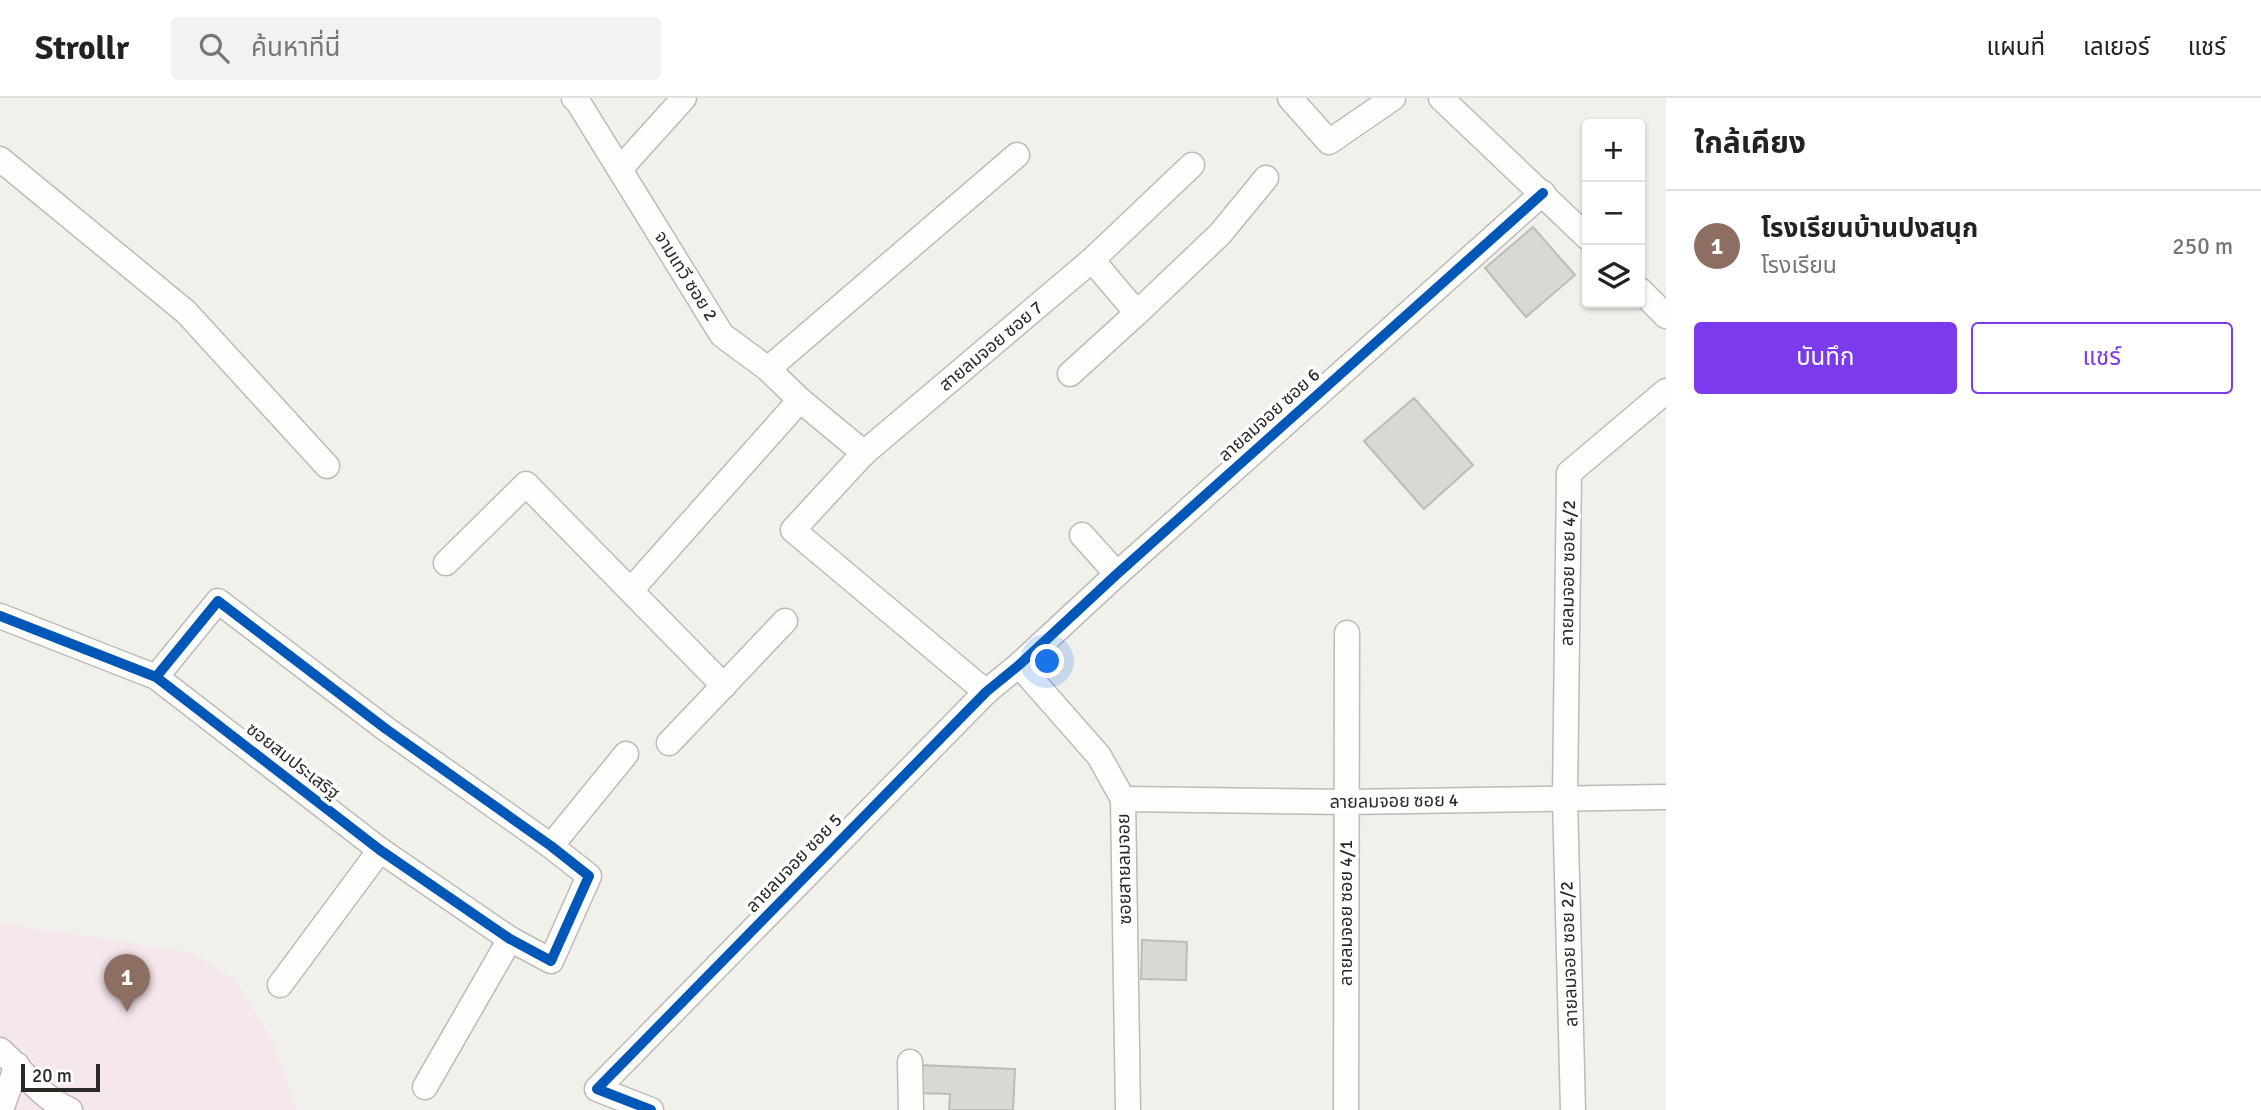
<!DOCTYPE html>
<html lang="th">
<head>
<meta charset="utf-8">
<style>
  body { margin:0; font-family:Signika,"Noto Sans Thai",sans-serif; background:#f2f2f2; color:#222 }
  .controls { position:absolute; right:21px; top:21px; display:grid; overflow:hidden; border-radius:7px; box-shadow:0 2px 5px #0004 }
  .controls button { width:63px; height:63px; display:grid; place-items:center; padding:0; border:0; border-bottom:2px solid #e0e0e0; background:#fff; color:#222; font:35px sans-serif }
  .scale { position:absolute; left:21px; bottom:18px; width:79px; box-sizing:border-box; padding-left:7px; border:4px solid #2a2925; border-top:0; font-size:19px; line-height:24px; white-space:nowrap; color:#2a2925; -webkit-text-stroke:5px #fff; paint-order:stroke }
  .you { position:absolute; left:1048px; top:564px; width:24px; height:24px; margin:-18px; border:5px solid #fff; border-radius:50%; background:#1a73e8; box-shadow:0 0 0 10px #1a73e833 }
  .badge { display:grid; place-items:center; width:46px; height:46px; border-radius:50%; background:#7c3aed; color:#fff; font-size:23px; font-weight:700 }
  .pin { position:absolute; translate:-50% -58px; filter:drop-shadow(0 2px 4px #0008) }
  .pin::after { content:''; position:absolute; top:37px; width:24px; height:21px; background:inherit; clip-path:polygon(0 0,100% 0,50% 100%) }
  .list { margin:0; padding:0; list-style:none }
  h2 { display:flex; justify-content:space-between; align-items:center; height:91px; margin:0; padding:0 28px; font-size:30px }
  h2 small { font-size:23px; font-weight:400; color:#767676 }
  .list li { display:grid; grid-template-columns:46px 1fr auto; gap:21px; align-items:center; box-sizing:border-box; height:112px; padding:0 28px; border-top:2px solid #e0e0e0 }
  .list b { display:block; font-size:26px; white-space:nowrap }
  .list p { margin:0; font-size:23px; white-space:nowrap; color:#767676 }
  .list em { font-size:23px; font-style:normal; color:#767676 }
  .actions { display:flex; gap:14px; padding:21px 28px }
  .actions a { flex:1; padding:16px 0; border:2px solid #7c3aed; border-radius:7px; text-align:center; font-size:24px; color:#7c3aed }
  .actions .main { background:#7c3aed; color:#fff }
  .icon { flex:none; width:38px; height:38px; fill:none; stroke:currentColor; stroke-width:2; stroke-linecap:round; stroke-linejoin:round }
  .map { position:relative; flex:none; width:1666px; height:1012px; overflow:hidden }
  header { display:flex; align-items:center; gap:42px; box-sizing:border-box; height:98px; padding:0 35px; background:#fff; border-bottom:2px solid #e0e0e0 }
  header strong { font-size:33px }
  nav { display:flex; gap:38px; margin-inline-start:auto; font-size:24px }
  .search { width:490px; height:63px; background:#f2f2f2; display:flex; align-items:center; gap:18px; box-sizing:border-box; padding:0 24px; border-radius:7px; color:#767676; font-size:26px }
  main { display:flex }
  aside { flex:1; background:#fff }
  .map>svg:first-child { display:block }
  .education { fill:#f5e7ec }
  .building { fill:#d9d8d3; stroke:#bebcb8; stroke-width:2 }
  .lines { fill:none; stroke-linecap:round; stroke-linejoin:round }
  .street-casing { stroke:#bcbbb6; stroke-width:27 }
  .street { stroke:#fdfdfc; stroke-width:24 }
  .cycleway-casing { stroke:#fff; stroke-width:15 }
  .cycleway { stroke:#0057b8; stroke-width:10 }
  .labels { text-anchor:middle; stroke-width:7; stroke-linejoin:round; paint-order:stroke }
  .street-label { font-size:18px; fill:#2a2925; stroke:#fff }
</style>
</head>
<body>
<header>
<strong>Strollr</strong>
<div class="search"><svg class="icon" aria-label="search" viewBox="0 0 24 24"><circle cx="10" cy="10" r="6"/><path d="M15 15l6 6"/></svg>ค้นหาที่นี่</div>
<nav><a>แผนที่</a><a>เลเยอร์</a><a>แชร์</a></nav>
</header>
<main>
<div class="map">
<svg width="1666" height="1012" viewBox="0 0 1666 1012">
  <rect width="100%" height="100%" fill="#f2f0ea"/>
  <path class="education" d="M0,825L193,855L236,883L273,944L297,1012H0Z"/>
  <g class="building">
    <path d="M1533,129L1575,177L1526,219L1485,170Z"/>
    <path d="M1414,300L1473,367L1424,411L1364,343Z"/>
    <path d="M1142,842L1187,844L1186,882L1141,881Z"/>
    <path d="M919,967L1015,971L1013,1012H949L950,996L918,995Z"/>
  </g>
  <g class="lines">
    <defs>
      <g id="street">
        <path d="M574,0L578,4L722,237L768,271L800,302L864,355"/>
        <path d="M1290,0L1329,44L1393,0"/>
        <path d="M1441,0L1587,139"/>
        <path d="M0,61L186,214L327,368"/>
        <path d="M620,71L684,0"/>
        <path d="M1092,162L1137,215"/>
        <path d="M1640,192L1666,218"/>
        <path d="M768,271L1017,57"/>
        <path d="M1070,276L1137,215L1220,136L1266,80"/>
        <path d="M1082,437L1117,476"/>
        <path d="M446,465L526,386L724,588"/>
        <path d="M631,492L800,302"/>
        <path d="M0,518L156,579L380,752L510,841L551,863L589,778L551,748L386,631L218,503L156,579"/>
        <path d="M1019,567L1099,658L1123,701L1128,1012"/>
        <path d="M986,594L793,432L864,355L1092,162L1192,67"/>
        <path d="M669,645L785,523"/>
        <path d="M1123,701L1346,704L1666,699"/>
        <path d="M551,748L626,656"/>
        <path d="M280,887L380,752"/>
        <path d="M0,952C25,974 38,998 70,1012"/>
        <path d="M910,964L911,1012"/>
        <path d="M425,989L510,841"/>
        <path d="M1,1012L17,967"/>
        <path d="M651,1012L597,991L986,594L1019,567L1117,476L1543,95"/>
        <path d="M1346,1012L1347,535"/>
        <path d="M1573,1012L1565,701L1569,375L1666,293"/>
      </g>
    </defs>
    <use href="#street" class="street-casing"/>
    <use href="#street" class="street"/>
    <defs>
      <g id="cycleway">
        <path d="M0,518L156,579L380,752L510,841L551,863L589,778L551,748L386,631L218,503L156,579"/>
        <path d="M651,1012L597,991L986,594L1019,567L1117,476L1543,95"/>
      </g>
    </defs>
    <use href="#cycleway" class="cycleway-casing"/>
    <use href="#cycleway" class="cycleway"/>
  </g>
  <g class="labels">
    <g class="street-label">
      <text transform="translate(686 178) rotate(58)" y="6">จามเทวี ซอย 2</text>
      <text transform="translate(991 248) rotate(-40)" y="6">สายลมจอย ซอย 7</text>
      <text transform="translate(1269 317) rotate(-42)" y="6">ลายลมจอย ซอย 6</text>
      <text transform="translate(1568 475) rotate(-89)" y="6">ลายลมจอย ซอย 4/2</text>
      <text transform="translate(293 663) rotate(38)" y="6">ซอยสมประเสริฐ</text>
      <text transform="translate(1394 703) rotate(-1)" y="6">ลายลมจอย ซอย 4</text>
      <text transform="translate(794 765) rotate(-46)" y="6">ลายลมจอย ซอย 5</text>
      <text transform="translate(1124 771) rotate(-91)" y="6">ซอยสายลมจอย</text>
      <text transform="translate(1346 815) rotate(-90)" y="6">ลายลมจอย ซอย 4/1</text>
      <text transform="translate(1569 856) rotate(-92)" y="6">ลายลมจอย ซอย 2/2</text>
    </g>
  </g>
</svg>
<div class="controls">
<button>+</button>
<button>−</button>
<button><svg class="icon" aria-label="layers" viewBox="0 0 24 24"><path d="M12 4l9 5-9 5-9-5zM3 14l9 5 9-5"/></svg></button>
</div>
<div class="scale">20 m</div>
<div class="you"></div>
<div class="pin badge" style="left:127px;top:914px;background:#8d6e63">1</div>
</div>
<aside>
<h2>ใกล้เคียง<small></small></h2>
<ul class="list">
<li><span class="badge" style="background:#8d6e63">1</span><div><b>โรงเรียนบ้านปงสนุก</b><p>โรงเรียน</p></div><em>250 m</em></li>
</ul>
<div class="actions"><a class="main">บันทึก</a><a>แชร์</a></div>
</aside>
</main>
</body>
</html>
